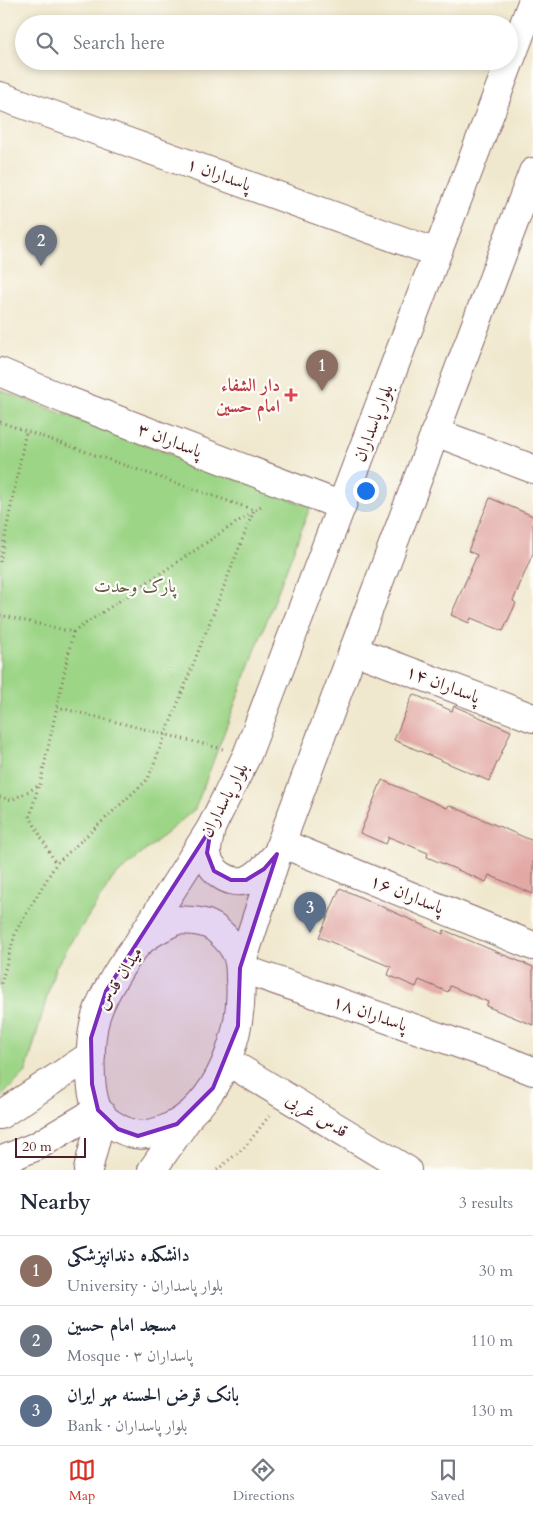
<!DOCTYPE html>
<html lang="en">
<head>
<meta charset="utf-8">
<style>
  body { margin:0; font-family:Cardo,Amiri,serif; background:#f2f2f3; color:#1f2937 }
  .scale { position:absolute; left:15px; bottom:12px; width:71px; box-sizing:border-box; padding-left:5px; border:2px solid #4a1f2b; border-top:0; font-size:14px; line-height:18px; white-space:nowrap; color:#4a1f2b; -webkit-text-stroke:4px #fdfcf7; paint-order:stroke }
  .you { position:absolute; left:365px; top:490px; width:18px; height:18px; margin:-12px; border:4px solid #fff; border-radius:50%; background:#1a73e8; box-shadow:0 0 0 8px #1a73e833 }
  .badge { display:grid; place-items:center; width:32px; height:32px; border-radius:50%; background:#d93025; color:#fff; font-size:16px; font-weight:700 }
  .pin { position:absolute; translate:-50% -41px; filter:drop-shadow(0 1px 2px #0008) }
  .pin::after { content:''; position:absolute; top:26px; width:18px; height:15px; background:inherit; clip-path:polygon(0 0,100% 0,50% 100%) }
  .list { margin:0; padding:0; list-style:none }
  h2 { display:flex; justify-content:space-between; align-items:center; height:65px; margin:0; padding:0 20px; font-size:21px }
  h2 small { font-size:16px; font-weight:400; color:#747a83 }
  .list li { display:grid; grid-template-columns:32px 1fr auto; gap:15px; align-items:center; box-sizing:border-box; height:70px; padding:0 20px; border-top:1px solid #e0e1e3 }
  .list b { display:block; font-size:19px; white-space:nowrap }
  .list p { margin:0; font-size:16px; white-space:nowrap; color:#747a83 }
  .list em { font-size:16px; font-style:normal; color:#747a83 }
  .icon { flex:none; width:28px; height:28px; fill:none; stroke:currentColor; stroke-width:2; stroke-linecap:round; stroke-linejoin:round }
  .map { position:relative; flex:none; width:533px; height:1170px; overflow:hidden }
  .search { position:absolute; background:#fff; box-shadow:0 2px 8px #0003; left:15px; right:15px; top:15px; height:55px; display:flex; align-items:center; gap:12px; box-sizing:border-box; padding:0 18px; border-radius:28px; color:#747a83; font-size:19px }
  .sheet { height:275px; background:#fff }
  nav { display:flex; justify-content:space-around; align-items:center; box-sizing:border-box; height:70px; border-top:1px solid #e0e1e3; background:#fff; font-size:14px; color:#747a83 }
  nav a { display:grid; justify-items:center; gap:2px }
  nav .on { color:#d93025 }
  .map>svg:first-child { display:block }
  .green { fill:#9dd587; stroke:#747a59 }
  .building { fill:#e2a8a4 }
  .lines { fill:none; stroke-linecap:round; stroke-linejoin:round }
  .minor-casing { stroke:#846564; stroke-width:30 }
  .tertiary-casing { stroke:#846564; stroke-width:30 }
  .primary-casing { stroke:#846564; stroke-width:30 }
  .path { stroke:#846564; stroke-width:3; stroke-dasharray:1 4; stroke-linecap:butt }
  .minor { stroke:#fff; stroke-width:28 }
  .tertiary { stroke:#fff; stroke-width:28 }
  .primary { stroke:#fff; stroke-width:28 }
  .marked { fill:#7b2cbf; fill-opacity:0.2; stroke:#7b2cbf; stroke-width:4; stroke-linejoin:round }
  .health-dot { fill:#e0444e; stroke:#fdfcf7; stroke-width:2 }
  .labels { text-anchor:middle; stroke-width:4.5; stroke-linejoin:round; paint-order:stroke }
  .street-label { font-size:18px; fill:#4a1f2b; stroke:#fdfcf7 }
  .health-label { font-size:18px; font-weight:bold; fill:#be3a42; stroke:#fdfcf7; text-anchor:end }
  .park-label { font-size:18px; fill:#635647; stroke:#fdfcf7 }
</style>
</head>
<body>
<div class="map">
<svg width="533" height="1170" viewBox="0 0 533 1170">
  <rect width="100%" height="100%" fill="#fdfcf7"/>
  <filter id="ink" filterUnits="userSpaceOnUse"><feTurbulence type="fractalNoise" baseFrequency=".02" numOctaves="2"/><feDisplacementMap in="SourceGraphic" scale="10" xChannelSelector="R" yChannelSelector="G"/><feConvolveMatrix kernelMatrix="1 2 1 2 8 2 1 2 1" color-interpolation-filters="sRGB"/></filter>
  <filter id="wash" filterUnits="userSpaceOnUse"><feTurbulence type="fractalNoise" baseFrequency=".0096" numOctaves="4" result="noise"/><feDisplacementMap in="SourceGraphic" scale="20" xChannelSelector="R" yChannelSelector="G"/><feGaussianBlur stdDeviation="1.12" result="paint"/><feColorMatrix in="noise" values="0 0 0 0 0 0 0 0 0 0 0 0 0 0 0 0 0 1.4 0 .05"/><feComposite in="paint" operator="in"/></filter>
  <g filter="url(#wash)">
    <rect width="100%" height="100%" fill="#f0e8ce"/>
    <path class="green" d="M0,390L310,507L195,809L113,878L55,968L26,1072L0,1098Z"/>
    <g id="blocks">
      <g class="building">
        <path d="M490,498L533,516V553L513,601L516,603L503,631L471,618L469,623L451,615L477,555L468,551Z"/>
        <path d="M413,694L452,711L454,706L511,731L489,781L394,740Z"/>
        <path d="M382,780L447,808L449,805L533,841V894L489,875L486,882L427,857L428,853L389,837L386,844L360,833Z"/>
        <path d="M340,888L443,934L444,930L533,967V1025L486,1006L488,1002L450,986L448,992L419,980L416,987L388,975L391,967L319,937Z"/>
      </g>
    </g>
  </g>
  <g filter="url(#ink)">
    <use href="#blocks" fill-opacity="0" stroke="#846564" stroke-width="1"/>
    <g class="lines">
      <defs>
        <g id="minor">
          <path d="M0,96L437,253"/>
          <path d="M0,372L66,400L342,506"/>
          <path d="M435,432L533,469"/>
          <path d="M353,650L533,718"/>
          <path d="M281,843L533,946"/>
          <path d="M240,968L500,1058L533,1071"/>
        </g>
        <g id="tertiary">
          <path d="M227,1061L407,1170"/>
          <path d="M0,1115L91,1055"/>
          <path d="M0,1161L37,1146L98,1110"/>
        </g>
        <g id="primary">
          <path d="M211,828C210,836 207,844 207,852C208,870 229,886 247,880C259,876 268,864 276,855"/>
          <path d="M176,920C190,921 205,920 216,929C222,934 230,942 234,949C239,956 240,969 240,978C245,1031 219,1107 166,1129C155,1133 142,1137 130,1133C120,1130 102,1120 97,1109C88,1086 89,1040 96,1016C102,996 124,959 138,944C148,933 164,927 176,920Z"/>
          <path d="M138,943L211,828L247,755L533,0"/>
          <path d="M240,968L281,843L533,172"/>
          <path d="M88,1170L102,1114"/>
          <path d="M152,1170L187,1120"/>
        </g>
      </defs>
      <use href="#minor" class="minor-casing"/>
      <use href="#tertiary" class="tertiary-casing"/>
      <use href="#primary" class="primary-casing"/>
      <g class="path">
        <path d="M0,422L254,510L148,779L56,864L16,931L0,987"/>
        <path d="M0,562L26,431"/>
        <path d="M0,615L73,632L40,785L12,800L0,797"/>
        <path d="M73,632L264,504"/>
        <path d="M57,707L223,749"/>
        <path d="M38,787L30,817L56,864"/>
        <path d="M217,1170L246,1146L269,1116"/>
      </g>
      <use href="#minor" class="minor"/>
      <use href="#tertiary" class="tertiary"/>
      <use href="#primary" class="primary"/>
    </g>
  </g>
  <path class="marked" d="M211,828L207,853L214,871L231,880H246L264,869L277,854L240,968L238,1026L213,1088L177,1124L138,1136L118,1129L98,1110L92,1084L91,1038L106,991Z"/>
  <path class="health-dot" d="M288.5 387.5h5v5h5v5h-5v5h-5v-5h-5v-5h5z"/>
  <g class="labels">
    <g class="street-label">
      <text transform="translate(219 174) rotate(20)" y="6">پاسداران ۱</text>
      <text transform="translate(373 423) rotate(-69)" y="6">بلوار پاسداران</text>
      <text transform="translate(170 440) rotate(21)" y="6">پاسداران ۳</text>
      <text transform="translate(443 684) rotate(21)" y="6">پاسداران ۱۴</text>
      <text transform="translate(224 800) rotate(-62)" y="6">بلوار پاسداران</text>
      <text transform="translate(407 894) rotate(22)" y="6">پاسداران ۱۶</text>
      <text transform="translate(119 978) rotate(-58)" y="6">میدان قدس</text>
      <text transform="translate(370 1013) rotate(19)" y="6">پاسداران ۱۸</text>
      <text transform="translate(317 1115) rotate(31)" y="6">قدس غربی</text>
    </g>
    <g class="health-label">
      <text x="280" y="391">دار الشفاء<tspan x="280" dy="21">امام حسین</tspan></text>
    </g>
    <g class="park-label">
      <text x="135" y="592">پارک وحدت</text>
    </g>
  </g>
</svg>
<div class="scale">20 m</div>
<div class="you"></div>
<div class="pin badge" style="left:322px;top:391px;background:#8d6e63">1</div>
<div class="pin badge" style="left:41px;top:266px;background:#6b7280">2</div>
<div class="pin badge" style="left:310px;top:933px;background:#5c6f8a">3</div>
<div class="search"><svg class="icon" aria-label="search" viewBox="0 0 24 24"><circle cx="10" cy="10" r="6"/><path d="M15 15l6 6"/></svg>Search here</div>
</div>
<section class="sheet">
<h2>Nearby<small>3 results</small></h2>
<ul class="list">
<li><span class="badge" style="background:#8d6e63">1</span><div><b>دانشکده دندانپزشکی</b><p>University · بلوار پاسداران</p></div><em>30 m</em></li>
<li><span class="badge" style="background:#6b7280">2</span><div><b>مسجد امام حسین</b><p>Mosque · پاسداران ۳</p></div><em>110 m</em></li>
<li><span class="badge" style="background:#5c6f8a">3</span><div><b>بانک قرض الحسنه مهر ایران</b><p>Bank · بلوار پاسداران</p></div><em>130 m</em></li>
</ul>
</section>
<nav>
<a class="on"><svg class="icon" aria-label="map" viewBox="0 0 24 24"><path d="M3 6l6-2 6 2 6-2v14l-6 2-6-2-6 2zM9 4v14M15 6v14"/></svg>Map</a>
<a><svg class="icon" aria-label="directions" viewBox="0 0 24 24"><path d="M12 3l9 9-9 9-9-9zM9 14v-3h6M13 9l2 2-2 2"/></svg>Directions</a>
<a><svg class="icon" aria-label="saved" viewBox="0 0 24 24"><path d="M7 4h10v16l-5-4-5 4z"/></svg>Saved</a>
</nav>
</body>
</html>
